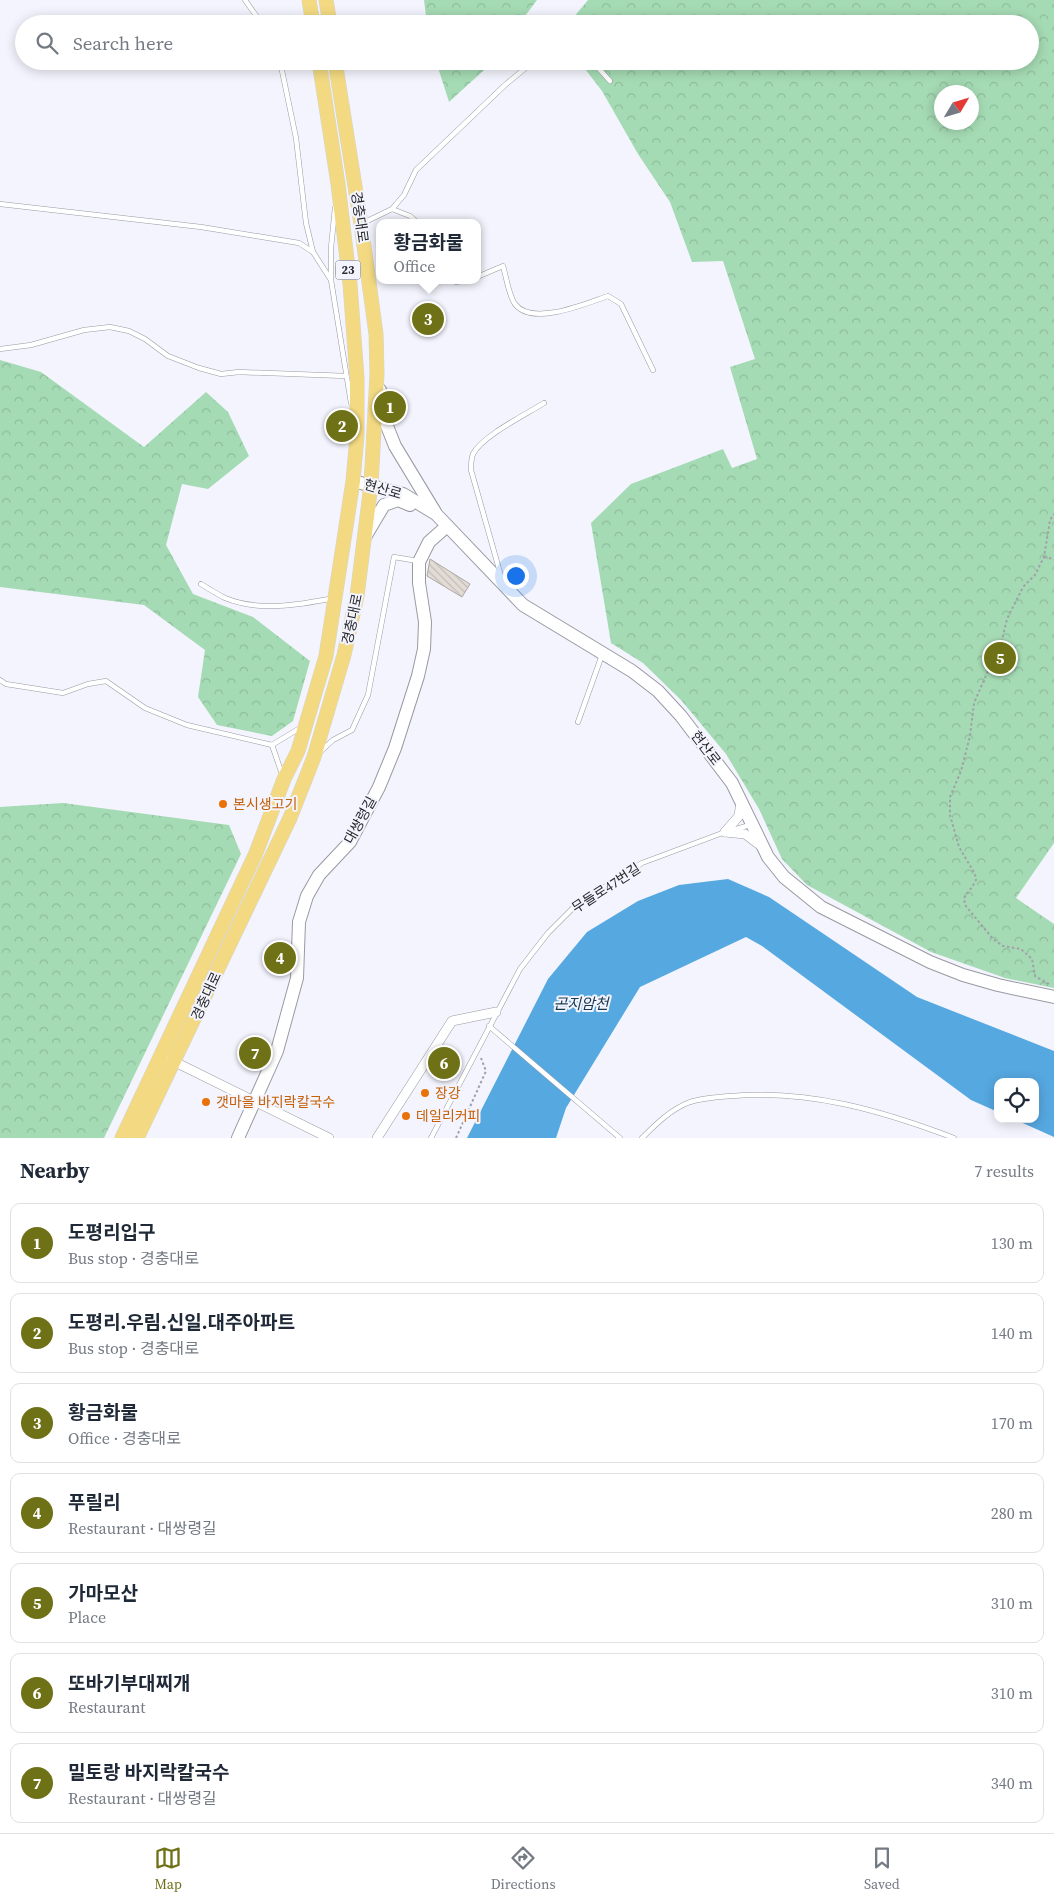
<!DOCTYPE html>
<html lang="en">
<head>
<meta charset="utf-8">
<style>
  body { margin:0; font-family:"Source Serif 4","Noto Sans KR",serif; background:#f2f2f3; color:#1f2937 }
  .controls { position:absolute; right:15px; bottom:15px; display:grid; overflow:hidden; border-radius:10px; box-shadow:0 2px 12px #0003 }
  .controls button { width:45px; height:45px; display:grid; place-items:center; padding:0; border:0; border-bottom:1px solid #e0e1e3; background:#fff; color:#1f2937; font:25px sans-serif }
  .compass { position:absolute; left:934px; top:85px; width:45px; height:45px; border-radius:50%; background:#fff; box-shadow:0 2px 12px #0003; rotate:52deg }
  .you { position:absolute; left:515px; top:575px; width:18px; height:18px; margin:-12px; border:4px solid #fff; border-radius:50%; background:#1a73e8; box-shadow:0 0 0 8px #1a73e833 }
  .badge { display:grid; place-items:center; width:32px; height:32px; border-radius:50%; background:#6f7116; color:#fff; font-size:16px; font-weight:700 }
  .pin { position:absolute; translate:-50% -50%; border:2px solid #fff; box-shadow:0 1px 5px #0006 }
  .popup { position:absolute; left:376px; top:219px; width:105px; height:65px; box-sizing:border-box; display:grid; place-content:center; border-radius:10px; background:#fff; filter:drop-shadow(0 1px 4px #0005); font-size:16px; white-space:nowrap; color:#747a83 }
  .popup b { font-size:19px; color:#1f2937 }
  .popup::after { content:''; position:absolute; left:50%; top:100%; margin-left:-10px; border:10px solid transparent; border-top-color:#fff }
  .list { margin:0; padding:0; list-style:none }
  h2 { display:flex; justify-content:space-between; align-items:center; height:65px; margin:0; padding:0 20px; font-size:21px }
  h2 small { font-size:16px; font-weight:400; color:#747a83 }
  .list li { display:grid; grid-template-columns:32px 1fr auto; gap:15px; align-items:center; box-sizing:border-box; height:80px; margin:0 10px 10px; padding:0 10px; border:1px solid #e0e1e3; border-radius:10px }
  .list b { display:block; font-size:19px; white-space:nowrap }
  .list p { margin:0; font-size:16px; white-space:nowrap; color:#747a83 }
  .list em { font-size:16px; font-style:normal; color:#747a83 }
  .icon { flex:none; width:28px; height:28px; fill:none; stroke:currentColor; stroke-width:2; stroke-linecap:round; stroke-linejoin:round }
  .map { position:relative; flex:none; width:1054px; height:1138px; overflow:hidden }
  .search { position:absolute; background:#fff; box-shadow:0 2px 12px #0003; left:15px; right:15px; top:15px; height:55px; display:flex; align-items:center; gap:12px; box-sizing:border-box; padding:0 18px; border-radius:28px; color:#747a83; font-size:19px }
  .sheet { height:695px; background:#fff }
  nav { display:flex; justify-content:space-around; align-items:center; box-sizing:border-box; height:70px; border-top:1px solid #e0e1e3; background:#fff; font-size:14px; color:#747a83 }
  nav a { display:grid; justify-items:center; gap:2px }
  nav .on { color:#6f7116 }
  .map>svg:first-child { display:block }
  .forest { fill:url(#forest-crowns); fill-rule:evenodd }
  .water { fill:#56a8e1 }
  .building { fill:url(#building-back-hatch); stroke:#aea8a1 }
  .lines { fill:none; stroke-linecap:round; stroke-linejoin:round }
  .lane-casing { stroke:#999aa1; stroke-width:5.5 }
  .street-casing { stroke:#999aa1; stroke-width:10 }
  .secondary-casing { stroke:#999aa1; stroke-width:14 }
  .primary-casing { stroke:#d4d4d5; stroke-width:15 }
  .path { stroke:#a0a1a8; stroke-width:2; stroke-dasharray:2.5 2.5; stroke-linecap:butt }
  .lane { stroke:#fff; stroke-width:4.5 }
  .street { stroke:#fff; stroke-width:9 }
  .secondary { stroke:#fff; stroke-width:12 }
  .primary { stroke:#f3da82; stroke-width:14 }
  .food-dot { fill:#e8710a; stroke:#f3f4fd; stroke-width:2 }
  .labels { text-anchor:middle; stroke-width:4; stroke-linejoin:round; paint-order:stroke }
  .shield { fill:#f3f4fd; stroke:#66676b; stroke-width:1 }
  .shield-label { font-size:12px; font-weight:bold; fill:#292a2d }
  .street-label { font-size:14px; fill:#292a2d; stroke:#f3f4fd }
  .food-label { font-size:14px; fill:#c56008; stroke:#f3f4fd; text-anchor:start }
  .water-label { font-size:15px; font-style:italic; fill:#163950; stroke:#f3f4fd }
</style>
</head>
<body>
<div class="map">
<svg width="1054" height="1138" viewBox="0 0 1054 1138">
  <defs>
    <pattern id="forest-crowns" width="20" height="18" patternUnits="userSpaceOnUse" patternTransform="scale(1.25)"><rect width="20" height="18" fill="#a5dbb4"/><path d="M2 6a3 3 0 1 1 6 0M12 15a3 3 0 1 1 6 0" fill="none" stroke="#8ebc9b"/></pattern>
    <pattern id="building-back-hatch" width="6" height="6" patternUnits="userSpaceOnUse" patternTransform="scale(1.25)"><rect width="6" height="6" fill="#e3dcd6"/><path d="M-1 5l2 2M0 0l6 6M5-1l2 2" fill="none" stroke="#c3bdb8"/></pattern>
  </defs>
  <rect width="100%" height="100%" fill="#f3f4fd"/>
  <g class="forest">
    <path d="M424,0H537L519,24H427Z"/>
    <path d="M588,0H1054V843L1016,898L1054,924V988L1005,978L931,952L807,885L782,859L759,809L726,754L681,700L643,663L611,643L591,523L631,484L723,449L732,468L757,459L730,367L755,359L723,261L692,262L670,202L638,154L602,91L579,61H1030V24H568ZM942,92H972V122H942Z"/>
    <path d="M436,61H494L449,102Z"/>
    <path d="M0,360L41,372L144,447L206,392L228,412L249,456L208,489L182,484L166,545L193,594L253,617L310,661L293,721L272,736L217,725L198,697L205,650L144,605L0,587Z"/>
    <path d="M63,803L229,825L241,854L104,1138H0V807Z"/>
  </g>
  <path class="water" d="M728,879L769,897L917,997L1054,1051V1137L1014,1119H1035V1082H998V1112L971,1100L762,946L746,937L640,987L566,1108L556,1138H467L548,979L587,932L638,901L679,885Z"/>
  <path class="building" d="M430,559L470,584L462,597L427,576Z"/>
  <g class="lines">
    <defs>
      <g id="lane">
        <path d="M245,0L262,24"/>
        <path d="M280,61L296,138L306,223L313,252"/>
        <path d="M592,61L610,81"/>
        <path d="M0,204L201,227L299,243L313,252L331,280"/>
        <path d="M335,208L331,248V280L351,403"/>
        <path d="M392,209L410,216L418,223"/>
        <path d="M363,223L392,209L404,195L416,170L505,85L534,61"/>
        <path d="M477,277L503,266C506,276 509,296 515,304C532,327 587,303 608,296L621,304L653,370"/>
        <path d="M454,280L456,282L467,280"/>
        <path d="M0,349L31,345L84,330L110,327L129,331L145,339L168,356L199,368L221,374L239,372L346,376"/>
        <path d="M501,576L471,470C471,465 471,459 473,454C482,436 525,415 544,403"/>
        <path d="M201,584C209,589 217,594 225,598C259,612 299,605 334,598"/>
        <path d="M0,680L6,684L63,693L88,684L106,681L145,708L187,725L272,745L300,728"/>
        <path d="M578,722L602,655"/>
        <path d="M272,745L282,774"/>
        <path d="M321,751L333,740L352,730L368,695L394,557L418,561"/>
        <path d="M733,830L750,825"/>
        <path d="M489,1026L620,1138"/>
        <path d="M431,1138L520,969L548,933L575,906L642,863L725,832"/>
        <path d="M642,1138C656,1124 671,1109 690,1102C703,1098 718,1097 732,1096C808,1089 883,1111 954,1138"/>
      </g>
      <g id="street">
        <path d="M725,832L745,834L761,846"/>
        <path d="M725,832L739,816L741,801"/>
        <path d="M171,1060L329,1138"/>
        <path d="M377,1138L452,1021L496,1012"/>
      </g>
      <g id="secondary">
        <path d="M380,390L383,416L395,446L435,512"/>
        <path d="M353,481L403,494L436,514L523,605L632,671L658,691L681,716L732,783L768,857L784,877L821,907L930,962L963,975L998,985L1054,997"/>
        <path d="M365,537L384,505L398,500L410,505"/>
        <path d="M238,1138L277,1051L297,978L299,922L307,896L319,875L350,842L379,787L395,748L418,676L424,649L425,622L419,583V562L429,542L447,526"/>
      </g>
      <g id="primary">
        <path d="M309,0L313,24"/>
        <path d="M326,0L330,24"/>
        <path d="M122,1138L256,853L284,779L298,751L326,656L353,481L357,436V378L350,284L338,184L319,61"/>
        <path d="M137,1138L290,818L314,757L344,655L357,596L371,485L377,374L376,334L361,224L335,61"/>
      </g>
    </defs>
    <use href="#lane" class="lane-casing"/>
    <use href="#street" class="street-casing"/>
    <use href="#secondary" class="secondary-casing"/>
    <use href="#primary" class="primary-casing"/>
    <g class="path">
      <path d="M1044,557L1054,559"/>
      <path d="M1049,984L1035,976L1032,959L1021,949L1003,946L993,939L965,905L964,898L972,887L976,880L975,874L959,847L950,815V797L961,771L970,736L974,703L994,657L1000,648L1007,619L1023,587L1035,575L1044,557L1050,520L1054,514"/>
      <path d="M456,1138L486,1071L481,1058"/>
    </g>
    <use href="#lane" class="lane"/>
    <use href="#street" class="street"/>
    <use href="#secondary" class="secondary"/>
    <use href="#primary" class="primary"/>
  </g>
  <g class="food-dot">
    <circle cx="223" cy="804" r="5"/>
    <circle cx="425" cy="1093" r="5"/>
    <circle cx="206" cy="1102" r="5"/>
    <circle cx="406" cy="1116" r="5"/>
  </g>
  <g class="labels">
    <rect class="shield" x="335.5" y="260.5" width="25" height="19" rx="4"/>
    <g class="shield-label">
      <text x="348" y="274">23</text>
    </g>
    <g class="street-label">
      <text transform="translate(360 217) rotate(82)" y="5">경충대로</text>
      <text transform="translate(383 489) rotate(16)" y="5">현산로</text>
      <text transform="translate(352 619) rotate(-78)" y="5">경충대로</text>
      <text transform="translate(706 748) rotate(52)" y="5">현산로</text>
      <text transform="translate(360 820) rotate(-61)" y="5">대쌍령길</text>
      <text transform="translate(606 888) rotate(-33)" y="5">무들로47번길</text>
      <text transform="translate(206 996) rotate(-65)" y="5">경충대로</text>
    </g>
    <g class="food-label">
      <text x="233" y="809">본시생고기</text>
      <text x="435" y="1098">장강</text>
      <text x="216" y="1107">갯마을 바지락칼국수</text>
      <text x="416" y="1121">데일리커피</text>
    </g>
    <g class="water-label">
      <text x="581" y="1009">곤지암천</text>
    </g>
  </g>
</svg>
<div class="controls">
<button><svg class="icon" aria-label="locate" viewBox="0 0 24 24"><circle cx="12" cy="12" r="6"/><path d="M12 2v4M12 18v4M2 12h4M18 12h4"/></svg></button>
</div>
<svg class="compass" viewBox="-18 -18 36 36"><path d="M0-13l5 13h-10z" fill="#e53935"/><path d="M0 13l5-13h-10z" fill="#747a83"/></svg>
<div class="you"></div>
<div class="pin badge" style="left:390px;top:407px">1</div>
<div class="pin badge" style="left:342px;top:426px">2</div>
<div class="pin badge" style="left:428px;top:319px">3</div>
<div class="popup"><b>황금화물</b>Office</div>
<div class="pin badge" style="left:280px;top:958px">4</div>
<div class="pin badge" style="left:1000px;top:658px">5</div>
<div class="pin badge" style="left:444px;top:1063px">6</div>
<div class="pin badge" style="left:255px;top:1053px">7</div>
<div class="search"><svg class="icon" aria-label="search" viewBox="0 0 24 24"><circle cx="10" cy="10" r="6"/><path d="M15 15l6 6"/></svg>Search here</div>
</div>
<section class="sheet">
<h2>Nearby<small>7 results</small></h2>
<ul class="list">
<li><span class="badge">1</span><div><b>도평리입구</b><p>Bus stop · 경충대로</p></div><em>130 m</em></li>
<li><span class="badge">2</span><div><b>도평리.우림.신일.대주아파트</b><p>Bus stop · 경충대로</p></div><em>140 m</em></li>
<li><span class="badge">3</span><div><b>황금화물</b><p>Office · 경충대로</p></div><em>170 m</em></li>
<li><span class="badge">4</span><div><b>푸릴리</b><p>Restaurant · 대쌍령길</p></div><em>280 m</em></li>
<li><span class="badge">5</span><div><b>가마모산</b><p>Place</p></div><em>310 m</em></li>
<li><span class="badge">6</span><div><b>또바기부대찌개</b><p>Restaurant</p></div><em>310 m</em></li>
<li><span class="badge">7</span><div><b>밀토랑 바지락칼국수</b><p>Restaurant · 대쌍령길</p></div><em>340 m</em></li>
</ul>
</section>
<nav>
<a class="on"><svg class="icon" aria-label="map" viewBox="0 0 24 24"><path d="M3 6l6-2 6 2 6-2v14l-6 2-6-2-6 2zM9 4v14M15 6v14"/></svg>Map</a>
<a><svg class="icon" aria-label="directions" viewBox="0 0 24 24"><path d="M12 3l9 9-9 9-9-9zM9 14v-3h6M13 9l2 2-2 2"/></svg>Directions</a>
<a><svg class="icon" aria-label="saved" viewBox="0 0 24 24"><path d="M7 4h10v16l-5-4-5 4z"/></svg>Saved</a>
</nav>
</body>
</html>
